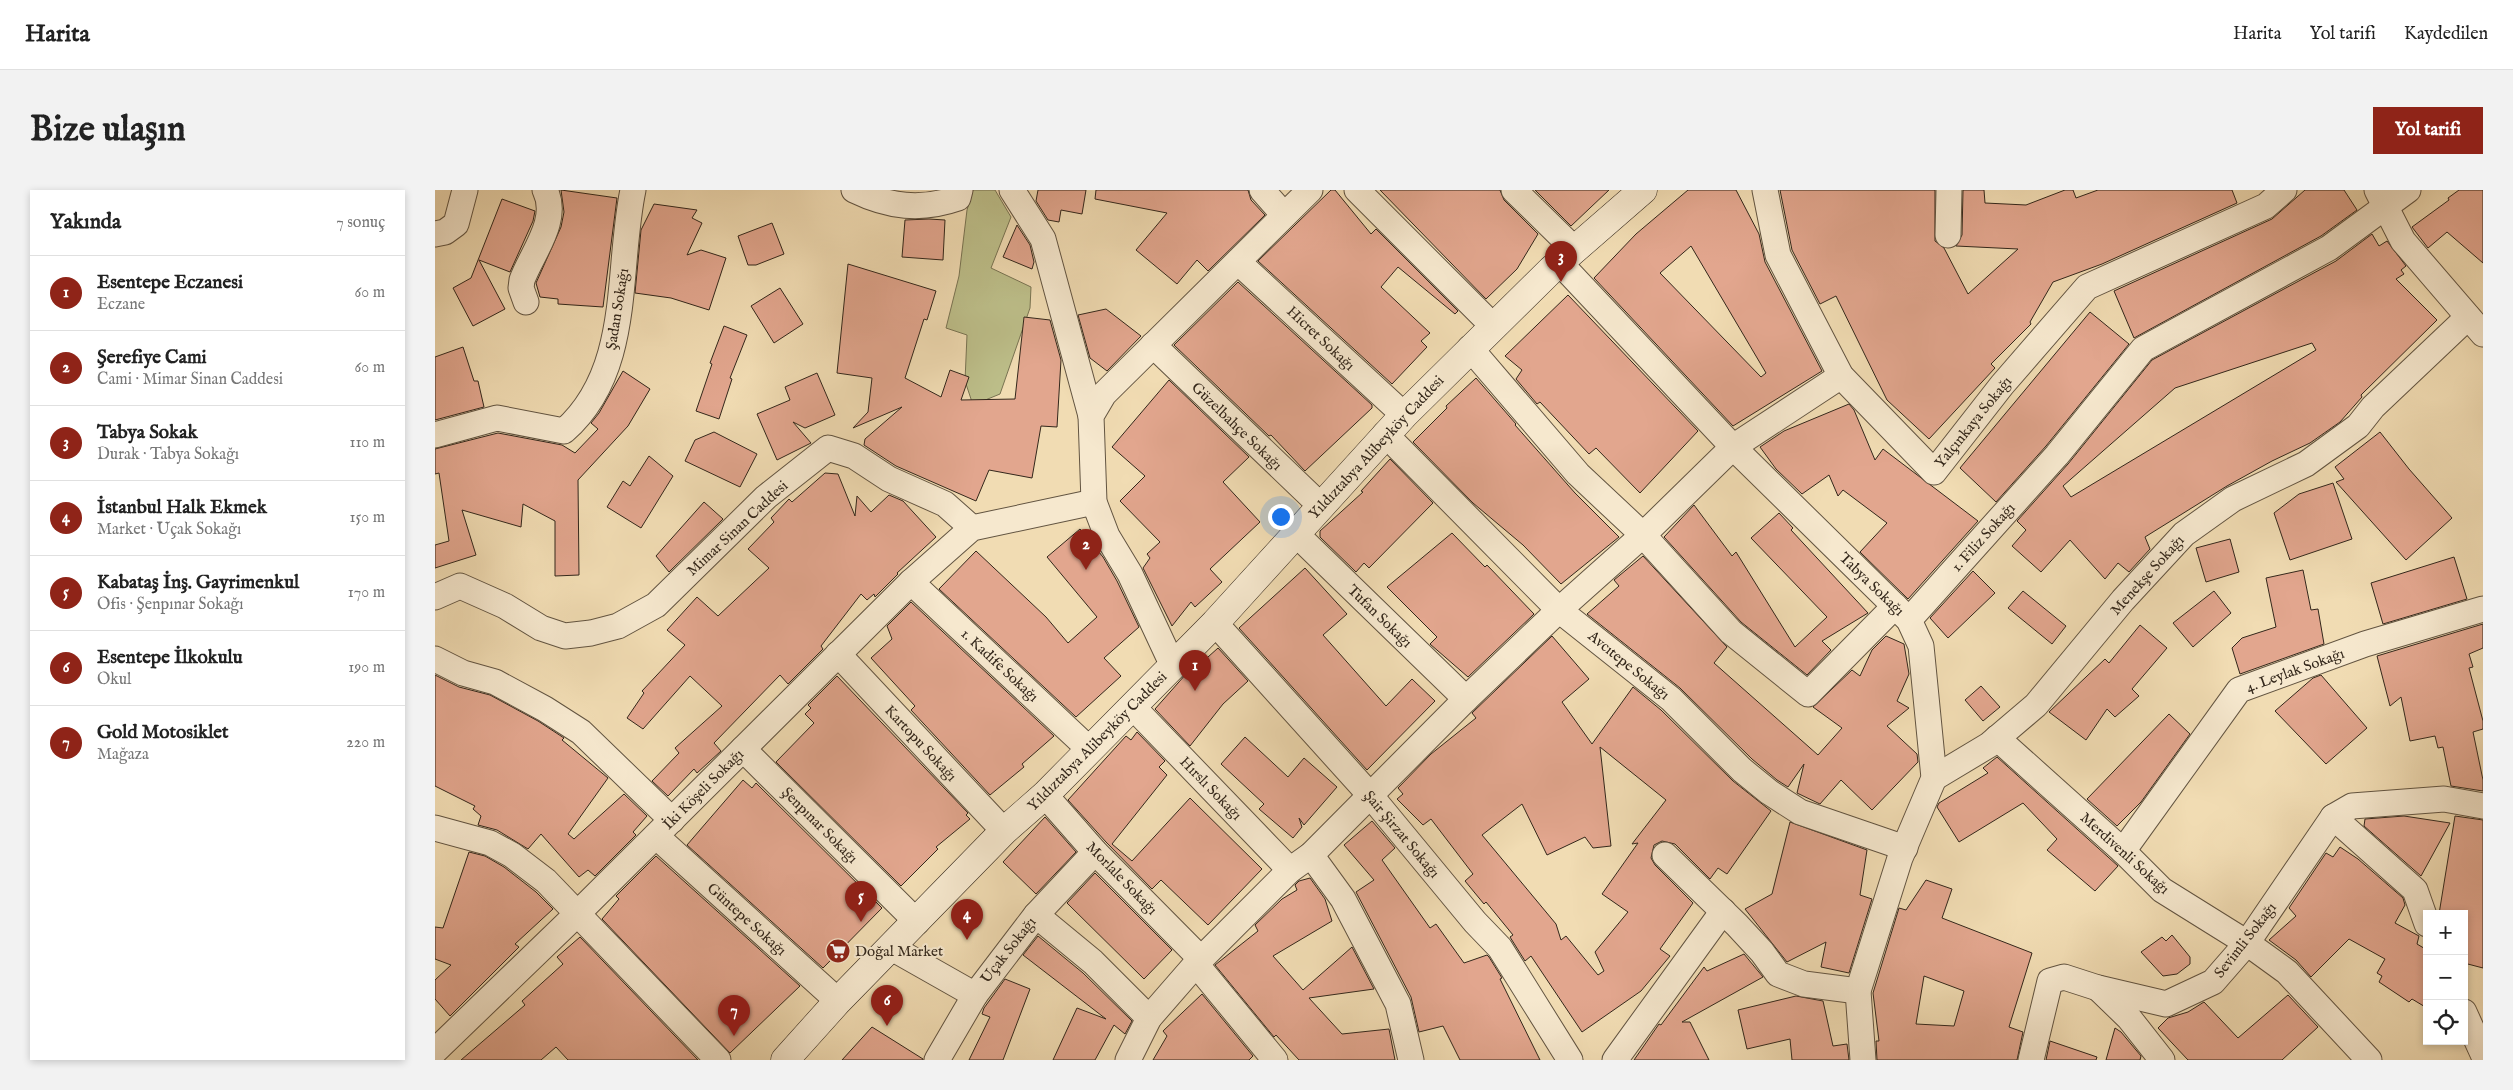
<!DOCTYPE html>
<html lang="tr">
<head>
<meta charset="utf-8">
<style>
  body { margin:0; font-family:"IM FELL English",serif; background:#f2f2f2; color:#222 }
  .controls { position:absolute; right:15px; bottom:15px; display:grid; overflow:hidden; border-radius:0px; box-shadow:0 2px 8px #0003 }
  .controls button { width:45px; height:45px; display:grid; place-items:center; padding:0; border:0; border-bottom:1px solid #e0e0e0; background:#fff; color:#222; font:25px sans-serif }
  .you { position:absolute; left:845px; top:326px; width:18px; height:18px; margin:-12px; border:4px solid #fff; border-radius:50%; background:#1a73e8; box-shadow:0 0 0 8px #1a73e833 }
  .badge { display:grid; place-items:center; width:32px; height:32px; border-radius:50%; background:#8f2418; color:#fff; font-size:16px; font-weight:700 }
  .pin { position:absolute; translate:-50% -41px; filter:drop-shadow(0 1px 2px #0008) }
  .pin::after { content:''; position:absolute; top:26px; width:18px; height:15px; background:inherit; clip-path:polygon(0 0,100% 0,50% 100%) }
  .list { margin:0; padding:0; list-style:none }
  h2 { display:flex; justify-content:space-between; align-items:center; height:65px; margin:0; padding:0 20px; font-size:21px }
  h2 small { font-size:16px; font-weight:400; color:#767676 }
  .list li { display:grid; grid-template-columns:32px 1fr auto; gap:15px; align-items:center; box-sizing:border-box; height:75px; padding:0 20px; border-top:1px solid #e0e0e0 }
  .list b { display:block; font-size:19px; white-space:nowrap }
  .list p { margin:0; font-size:16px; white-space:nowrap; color:#767676 }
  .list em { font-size:16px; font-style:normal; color:#767676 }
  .icon { flex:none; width:28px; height:28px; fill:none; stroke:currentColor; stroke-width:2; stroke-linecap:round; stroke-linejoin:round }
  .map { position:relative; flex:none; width:2048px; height:870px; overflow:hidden; border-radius:0px }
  header { display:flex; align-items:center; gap:30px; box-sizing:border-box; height:70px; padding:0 25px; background:#fff; border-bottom:1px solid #e0e0e0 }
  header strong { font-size:24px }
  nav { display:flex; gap:28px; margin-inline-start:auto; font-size:18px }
  .intro { display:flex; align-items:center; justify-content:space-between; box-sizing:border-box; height:120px; padding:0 30px }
  h1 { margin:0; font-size:35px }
  .button { padding:12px 22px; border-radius:0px; background:#8f2418; color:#fff; font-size:18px; font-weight:700 }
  main { display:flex; gap:30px; padding:0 30px }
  aside { flex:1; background:#fff; border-radius:0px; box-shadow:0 2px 8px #0003 }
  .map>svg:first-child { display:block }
  .green { fill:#bdbf8a; stroke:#787352 }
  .building { fill:#e2a68e; stroke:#33271b; fill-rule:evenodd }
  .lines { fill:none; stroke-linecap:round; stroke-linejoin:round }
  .street-casing { stroke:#625441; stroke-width:27 }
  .secondary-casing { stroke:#33271b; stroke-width:29 }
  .street { stroke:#f6e8ce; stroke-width:25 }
  .secondary { stroke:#f6e8ce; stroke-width:28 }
  .labels { text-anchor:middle; stroke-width:4; stroke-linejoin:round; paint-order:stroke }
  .street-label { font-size:15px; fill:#33271b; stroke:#f6e8ce }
  .poi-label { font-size:15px; fill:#33271b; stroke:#f6e8ce; text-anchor:start }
</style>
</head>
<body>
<header>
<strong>Harita</strong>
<nav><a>Harita</a><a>Yol tarifi</a><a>Kaydedilen</a></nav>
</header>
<div class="intro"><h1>Bize ulaşın</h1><a class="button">Yol tarifi</a></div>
<main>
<aside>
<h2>Yakında<small>7 sonuç</small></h2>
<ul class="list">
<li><span class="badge">1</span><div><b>Esentepe Eczanesi</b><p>Eczane</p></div><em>60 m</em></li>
<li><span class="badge">2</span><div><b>Şerefiye Cami</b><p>Cami · Mimar Sinan Caddesi</p></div><em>60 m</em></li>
<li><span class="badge">3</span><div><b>Tabya Sokak</b><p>Durak · Tabya Sokağı</p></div><em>110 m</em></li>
<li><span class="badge">4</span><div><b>İstanbul Halk Ekmek</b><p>Market · Uçak Sokağı</p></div><em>150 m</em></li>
<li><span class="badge">5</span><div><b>Kabataş İnş. Gayrimenkul</b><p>Ofis · Şenpınar Sokağı</p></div><em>170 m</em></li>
<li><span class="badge">6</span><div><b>Esentepe İlkokulu</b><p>Okul</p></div><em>190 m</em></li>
<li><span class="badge">7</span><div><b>Gold Motosiklet</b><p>Mağaza</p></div><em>220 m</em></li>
</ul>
</aside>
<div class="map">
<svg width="2048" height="870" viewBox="0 0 2048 870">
  <rect width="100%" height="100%" fill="#f1dcb3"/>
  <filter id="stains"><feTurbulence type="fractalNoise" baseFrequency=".004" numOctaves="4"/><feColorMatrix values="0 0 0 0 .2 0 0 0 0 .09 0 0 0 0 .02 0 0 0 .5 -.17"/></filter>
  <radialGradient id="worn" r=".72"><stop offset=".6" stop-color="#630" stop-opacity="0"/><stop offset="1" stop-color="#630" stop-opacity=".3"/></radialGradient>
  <path class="green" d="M538,0H560L576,27L556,78L596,97L595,118L565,204L538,215L530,191L532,145L511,138L524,86L532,20Z"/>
  <g class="building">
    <path d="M126,0L182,8L168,117L123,114V109L105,107L101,93L126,37L129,22Z"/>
    <path d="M603,0H651L647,24L626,20L624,32L613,30L601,11Z"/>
    <path d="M661,0H813L816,10L830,25L773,81L762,70L742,94L701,60L732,23L660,9Z"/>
    <path d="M896,0H900L936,44L941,39L1023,121L1020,124L963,77L946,97L995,143L986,151L992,157L957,194L823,71Z"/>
    <path d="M945,0H1065L1069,10L1103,44L1082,79L1051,109Z"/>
    <path d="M1100,0H1174L1136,36Z"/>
    <path d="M1253,0H1301L1324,44L1330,72L1387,181L1298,236L1159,88L1201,44ZM1256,56L1331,183L1326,187L1225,83Z"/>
    <path d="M1345,0H1500V51L1509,58L1533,104L1583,59L1521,56L1527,45L1528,0H1549L1550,13L1591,15L1630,0H1638L1641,8L1663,0H1797L1802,13L1667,74L1618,92L1595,132L1596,134L1556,174L1560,178L1494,249L1452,210L1401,106L1385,114L1357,60Z"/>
    <path d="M1870,0H1909L1922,20L1886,46L1699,148L1679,101L1837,29Z"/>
    <path d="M2024,0H2048V73L2012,42L1993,58L1977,37L2014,10L2013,8Z"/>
    <path d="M67,9L100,21L98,31L75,82L44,70L70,119L38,136L18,98L36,88Z"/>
    <path d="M219,14L262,20L257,28L267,33L252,65L266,60L291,68L274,120L236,108L200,103L206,40Z"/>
    <path d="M494,29L510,30L508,70L467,67L470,30Z"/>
    <path d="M337,33L349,64L321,75H313L303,46Z"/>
    <path d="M582,35L595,55L599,72L597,79L568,67Z"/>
    <path d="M1937,44L1944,56L1952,51L1971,76L1966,80L1969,84L1961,89L2002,130L1926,205L1927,207L1905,232L1875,253L1837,271L1792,296L1710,347L1715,359L1694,382L1683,373L1670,389L1635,350L1606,382L1577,356L1591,340L1582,331L1633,274L1717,170L1901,71ZM1877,153L1881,160L1636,307L1628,296L1740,198Z"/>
    <path d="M413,74L501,101L492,130L489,129L470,188L506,207L515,180L534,187L526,210L580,209L589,127L615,130L626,170L622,237L606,236L597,288L554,280L541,311L461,276L429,255L430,249L467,217L418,238L433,222L437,188L402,183Z"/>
    <path d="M803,92L937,215V218L870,281L836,245L834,246L739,155Z"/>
    <path d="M345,98L368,134L339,153L316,116Z"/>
    <path d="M1133,105L1263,241L1205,303L1161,258L1154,264L1105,212L1102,214L1081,189L1087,180L1070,166Z"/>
    <path d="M671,119L706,146L672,181L655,168L643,125Z"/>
    <path d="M1655,122L1694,154L1611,256L1561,312L1525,278Z"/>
    <path d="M289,136L312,145L295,188L297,189L284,229L261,221L277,174L275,173Z"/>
    <path d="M28,157L39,191H43L49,217L0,230V167Z"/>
    <path d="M188,181L215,199L193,236L143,290L144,385L120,386V331L88,314L86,337L27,320L41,365L0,378V355L14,351L4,283L0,284V259L63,243L127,255L140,263L163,239L156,233L164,223Z"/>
    <path d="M382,183L400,225L370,238L358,232L376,253L342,270L322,224L355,210L350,197Z"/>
    <path d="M1041,188L1081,234L1080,235L1140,303L1184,347L1126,394L1088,355L1038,313L978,252L1012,218L1011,216Z"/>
    <path d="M734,190L814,267L788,292L825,332L775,379L787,392L760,417L756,412L737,436L708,378L715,368L712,364L725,352L685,311L710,286L677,257Z"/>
    <path d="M1414,214L1419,220L1440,270L1448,259L1543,331L1473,409L1425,362L1452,333L1408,300L1403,306L1394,285L1367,304L1341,279L1325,257L1349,241Z"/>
    <path d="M279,242L322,264L305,297L250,271L260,250Z"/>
    <path d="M1945,242L1974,279L2017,328L1971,370L1901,292L1909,289L1900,277Z"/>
    <path d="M214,266L238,286L206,338L172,317L188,291L195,296Z"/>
    <path d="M955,269L998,313L934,378L929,373L921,382L885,347V341L928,302L926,301Z"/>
    <path d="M390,283L403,284L420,326L422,306L436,322L454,305L468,311L501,347L462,383L463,384L440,407L439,404L432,410L426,404L386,456L388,459L353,494L345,485L279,553L286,561L262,583L259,579L233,606L217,591L244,563L240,558L287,516L255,486L208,539L192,528L209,503L207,501L250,455L232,440L262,407L283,426L334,378L313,359L339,332L336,328L354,309L357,312Z"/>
    <path d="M1898,293L1917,349L1855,370L1839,323L1864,304Z"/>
    <path d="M269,312L288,329L234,382L221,366Z"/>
    <path d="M1259,315L1297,366L1301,362L1360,457L1392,427L1316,348L1344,323L1358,338L1356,340L1433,423L1387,451L1396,460L1372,485L1306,432L1229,347Z"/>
    <path d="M645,339L668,367L682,391L704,437L669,468L686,486L641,527L504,399L541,361L611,427L633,453L662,427L612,367Z"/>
    <path d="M1017,343L1050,377L1052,375L1099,424L1033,487L995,454L1002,447L952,397Z"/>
    <path d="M1795,349L1804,382L1771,392L1761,358Z"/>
    <path d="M1208,366L1292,457L1279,473L1383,565L1407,538L1378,517L1417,480L1425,486L1437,460L1451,446L1469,454L1474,484L1462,511L1474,518L1452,536L1482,564L1483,572L1437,620L1406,590L1385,614L1362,603L1369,574L1353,597L1342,590L1317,569L1245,498L1152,424L1184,396L1179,390Z"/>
    <path d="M2019,367L2032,409L1948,434L1936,393Z"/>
    <path d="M870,378L912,424L888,445L951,516L977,489L1000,511L932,580L804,438Z"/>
    <path d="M1868,380L1876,420L1883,419L1889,454L1805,484L1797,458L1807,448L1841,437L1831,388Z"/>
    <path d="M1538,381L1560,403L1513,448L1495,428Z"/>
    <path d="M1588,401L1631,436L1617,454L1573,418Z"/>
    <path d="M1779,401L1796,423L1758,457L1738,433Z"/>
    <path d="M476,412L619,546L587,574L589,577L555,605L476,520L480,516L436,468L457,449L452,436Z"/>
    <path d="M2048,434V458L2034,464L2038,477L2034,478L2048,531V539L2038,542L2048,590V601L2016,596L2008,557L2003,558L2000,546L1975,551L1966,507L1955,516L1942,466Z"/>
    <path d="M1705,435L1732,458L1697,499L1704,506L1680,527L1672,519L1651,550L1614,522L1670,469L1674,473Z"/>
    <path d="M1117,446L1154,489L1127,512L1157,554L1198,497L1226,520L1298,591L1336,621L1292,684L1283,678L1275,689L1240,654L1227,651L1219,655L1216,668L1220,675L1258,713L1225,759L1235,766L1206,801L1147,842L1096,766L1090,771L1075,747L1078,745L1051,712L1049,714L1030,691L1038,684L996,629L988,635L962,609L968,604L963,598L996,564L1041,528L1037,523ZM1165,557L1231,610L1197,654L1203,653L1167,704L1193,722L1160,762L1169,781L1163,785L1131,746L1126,750L1121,734L1047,645L1087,614L1112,665L1150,647L1158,658L1176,656Z"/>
    <path d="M783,458L813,491L788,514L755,556L720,519L751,484L753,485Z"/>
    <path d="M0,485L24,497L55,505L103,531L129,548L127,550L173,588L133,644L139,649L189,604L212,626L198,642L201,645L160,686L153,680L144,687L106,644L93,659L62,640L43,635L46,626L38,619L40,616L0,596Z"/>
    <path d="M1886,485L1932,538L1891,574L1840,521L1878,488Z"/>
    <path d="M402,486L533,623L531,625L535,629L501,657L503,659L466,696L341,572L379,533L370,524L376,518L373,515Z"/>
    <path d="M1546,496L1565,517L1548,531L1530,510Z"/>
    <path d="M1734,524L1755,544L1706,612L1682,636L1652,609Z"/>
    <path d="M702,542L730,571L724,577L732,585L677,654L697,671L755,608L827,679L773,735L726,690L717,699L671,652L633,610L691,546L696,550Z"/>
    <path d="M810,547L853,587L869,568L902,597L869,635L864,628L867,637L858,648L824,619L829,614L786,574Z"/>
    <path d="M1562,567L1683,676L1660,701L1612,660L1622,649L1588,613L1524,652L1502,617L1504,613L1553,583L1548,578Z"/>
    <path d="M308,590L317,598L321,593L447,718L388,778L252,655Z"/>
    <path d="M1969,626L2015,633L1986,686L1929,636L1930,629Z"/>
    <path d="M2020,626L2048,630V778L2029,773V724H2004Z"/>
    <path d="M610,627L641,662L601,704L568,672Z"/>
    <path d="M937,631L960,658L947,670L995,738L1001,734L1029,773L1052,765L1054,767L1067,788L1065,789L1105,870H1025L1008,836L984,842L976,807L921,702L939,690L909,655Z"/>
    <path d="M1355,632L1432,660L1425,705L1437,709L1414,783L1386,777L1391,752L1352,772L1310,719L1337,704Z"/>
    <path d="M1905,657L1923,669L1968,708L1970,715L1960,733L1984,746L1982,754L1992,760V818L1977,809L1974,812L1944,792L1947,786L1942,783L1950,769L1914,749L1876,787L1861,770L1834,750L1861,726L1854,718L1891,663L1898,667Z"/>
    <path d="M34,662L50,666L69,677L101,702L118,719L80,754L84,757L15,826L0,809V790L16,775L0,769V737L8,738Z"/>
    <path d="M221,666L365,796L295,863L167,729L184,709L181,706Z"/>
    <path d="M660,683L737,760L709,789L632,713Z"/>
    <path d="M875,688L890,709L897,731L838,766L868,800L917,757L939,799L874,808L907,844L954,839L960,870H864L841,845L839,847L780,775L823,741L820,735L847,709L862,700L860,695L864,691Z"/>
    <path d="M1491,690L1517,699L1507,728L1597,763L1574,837L1588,842L1582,870H1442L1441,851H1444L1438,803L1464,718L1471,720ZM1489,786L1529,801L1519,836L1481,834Z"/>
    <path d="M1737,745L1755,767V774L1742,784L1728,786L1706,762L1727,747L1731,751Z"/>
    <path d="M603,746L648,783L697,831L690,844L679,835L660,870H618L642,818L671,829L588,765Z"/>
    <path d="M145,747L263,870H133L121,857L106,870H26L90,815L87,811L128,774L122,767Z"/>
    <path d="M1309,764L1328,787L1247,832H1255L1274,870H1199L1224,834L1226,835L1269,777L1272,781Z"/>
    <path d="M570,789L595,799L568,870H534L555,827L547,824L549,818Z"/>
    <path d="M767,804L818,866L814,870H718L732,846L728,841Z"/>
    <path d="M1853,805L1883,837L1847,870H1753L1723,838L1733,828L1753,822L1769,812L1803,848Z"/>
    <path d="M1361,806L1388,811L1398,856L1412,854L1414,870H1357L1355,849L1312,859L1303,820Z"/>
    <path d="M437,837L488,869V870H407Z"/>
    <path d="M1680,838L1686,842L1706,866L1705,870H1671Z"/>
    <path d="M1615,851L1662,867L1661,870H1611Z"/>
  </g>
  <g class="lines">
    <defs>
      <g id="street">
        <path d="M419,0C454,17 486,21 523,8L525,0"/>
        <path d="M577,0L608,49L656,226"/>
        <path d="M827,0L849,25"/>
        <path d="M922,0L1058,136"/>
        <path d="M1079,0L1139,59"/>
        <path d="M1330,0L1343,65L1406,186L1499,282L1567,195L1652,97L1831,16L1849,0"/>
        <path d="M1942,0L1968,51L2048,144"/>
        <path d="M0,44L10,42L21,34L30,0"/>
        <path d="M1513,45L1514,0"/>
        <path d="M803,72L969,225"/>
        <path d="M1124,72L1298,257L1474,430L1486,456L1499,588L1465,668L1423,801L1428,870"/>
        <path d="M91,112L86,98L87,90C97,63 125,30 110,0"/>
        <path d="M718,155L886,316"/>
        <path d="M1035,158L1143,284L1208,345L1298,257L1406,186"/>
        <path d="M950,244L1124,420L1236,509L1307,580L1334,602L1365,622L1470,658"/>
        <path d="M0,245L62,228L129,241C198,180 181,81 198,0"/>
        <path d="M860,343L1031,509"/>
        <path d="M476,392L654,559"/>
        <path d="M0,407L25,396L70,416L106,438L130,446L156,443L183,436L221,415L331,307L393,258L419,266L454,289L510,314L537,338"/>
        <path d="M1474,430L1622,265L1708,159L1894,58L1973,0"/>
        <path d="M780,433L935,605L1040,732L1065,758L1135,870"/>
        <path d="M403,464L569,641"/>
        <path d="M0,469L28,483L60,492L110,519L146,542L237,630"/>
        <path d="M738,476L695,384L672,346L659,312L656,226L669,204L875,0"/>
        <path d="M697,516L855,680"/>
        <path d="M1562,548L1688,661L1727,700L1812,753L1852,782L1934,870"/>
        <path d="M308,559L482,732"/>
        <path d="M1499,588L1554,555L1601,515L1688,410L1749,344L1798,309L1871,274L1923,236L1938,217L2033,127"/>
        <path d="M610,605L660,662L766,769"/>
        <path d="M1898,627L1980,700L1992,734"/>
        <path d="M0,638L55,653L77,665L111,691L283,870"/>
        <path d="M221,646L403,811"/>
        <path d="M1688,661L1804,500L1930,454L2048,419"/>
        <path d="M876,665L908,709L963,814L976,870"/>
        <path d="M1230,665L1302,735L1327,762L1343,784L1369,794L1423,801"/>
        <path d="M601,725L658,772L714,828"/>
        <path d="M457,758L540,805"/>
        <path d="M761,774L840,870"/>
        <path d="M1663,798L1694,828L1727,870"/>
        <path d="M2029,822L2048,864"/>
        <path d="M0,861L143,723L476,392L537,338L659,312"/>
        <path d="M502,870L540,805L601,725L660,662"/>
        <path d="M693,870L714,828L761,774L855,680L876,665L1031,509L1124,420L1208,345L1296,442L1373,504L1460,416"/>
        <path d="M1180,870L1288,721"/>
        <path d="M1596,870L1615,791L1629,787L1663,798L1731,814L1778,792L1812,753L1898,627L1917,616L2009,609L2048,616"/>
      </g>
      <path id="secondary" d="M350,870L403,811L569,641L610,605L780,433L969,225L1116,80L1208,0"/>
    </defs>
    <use href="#street" class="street-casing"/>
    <use href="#secondary" class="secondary-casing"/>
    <use href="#street" class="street"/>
    <use href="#secondary" class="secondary"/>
  </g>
  <defs>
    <symbol id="supermarket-disc" viewBox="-11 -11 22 22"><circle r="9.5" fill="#8f2418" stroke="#f6e8ce"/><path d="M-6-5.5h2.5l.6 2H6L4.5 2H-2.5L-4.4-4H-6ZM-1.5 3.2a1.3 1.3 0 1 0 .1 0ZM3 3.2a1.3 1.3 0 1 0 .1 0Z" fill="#fff"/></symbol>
  </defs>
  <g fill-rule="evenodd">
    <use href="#supermarket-disc" x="389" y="747" width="28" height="28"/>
  </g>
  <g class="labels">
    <g class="street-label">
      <text transform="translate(182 119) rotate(-81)" y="5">Şadan Sokağı</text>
      <text transform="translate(886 148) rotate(43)" y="5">Hicret Sokağı</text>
      <text transform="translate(1538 232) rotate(-51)" y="5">Yalçınkaya Sokağı</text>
      <text transform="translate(802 236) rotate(44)" y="5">Güzelbahçe Sokağı</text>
      <text transform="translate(941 257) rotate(-47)" y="5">Yıldıztabya Alibeyköy Caddesi</text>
      <text transform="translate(302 338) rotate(-43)" y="5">Mimar Sinan Caddesi</text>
      <text transform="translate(1548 347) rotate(-48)" y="5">1. Filiz Sokağı</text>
      <text transform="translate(1712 385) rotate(-48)" y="5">Menekşe Sokağı</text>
      <text transform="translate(1437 394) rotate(44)" y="5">Tabya Sokağı</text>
      <text transform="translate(945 426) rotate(44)" y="5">Tufan Sokağı</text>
      <text transform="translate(565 475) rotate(43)" y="5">1. Kadife Sokağı</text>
      <text transform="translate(1194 475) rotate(39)" y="5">Avcıtepe Sokağı</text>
      <text transform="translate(1860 480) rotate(-20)" y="5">4. Leylak Sokağı</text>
      <text transform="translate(662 551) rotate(-45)" y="5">Yıldıztabya Alibeyköy Caddesi</text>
      <text transform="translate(486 553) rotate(47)" y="5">Kartopu Sokağı</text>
      <text transform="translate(776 598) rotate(46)" y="5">Hırslı Sokağı</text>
      <text transform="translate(268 599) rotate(-45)" y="5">İki Köşeli Sokağı</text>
      <text transform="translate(385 635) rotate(45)" y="5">Şenpınar Sokağı</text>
      <text transform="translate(967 644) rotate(50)" y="5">Şair Şirzat Sokağı</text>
      <text transform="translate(1690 663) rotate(42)" y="5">Merdivenli Sokağı</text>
      <text transform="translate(687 688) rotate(46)" y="5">Morlale Sokağı</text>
      <text transform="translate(312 729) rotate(42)" y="5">Güntepe Sokağı</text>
      <text transform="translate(1810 750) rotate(-52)" y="5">Sevimli Sokağı</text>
      <text transform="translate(573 760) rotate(-52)" y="5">Uçak Sokağı</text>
    </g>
    <g class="poi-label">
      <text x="420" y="766">Doğal Market</text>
    </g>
  </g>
  <rect width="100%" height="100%" filter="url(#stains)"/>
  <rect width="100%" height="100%" fill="url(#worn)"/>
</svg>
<div class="controls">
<button>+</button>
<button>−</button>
<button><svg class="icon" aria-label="locate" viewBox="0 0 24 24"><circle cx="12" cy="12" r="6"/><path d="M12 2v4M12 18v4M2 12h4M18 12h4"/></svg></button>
</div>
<div class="you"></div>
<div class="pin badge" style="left:760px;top:501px">1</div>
<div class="pin badge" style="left:651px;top:380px">2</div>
<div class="pin badge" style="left:1126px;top:92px">3</div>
<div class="pin badge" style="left:532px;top:750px">4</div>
<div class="pin badge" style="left:426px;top:732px">5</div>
<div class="pin badge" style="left:452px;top:836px">6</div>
<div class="pin badge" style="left:299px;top:846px">7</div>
</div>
</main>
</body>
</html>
